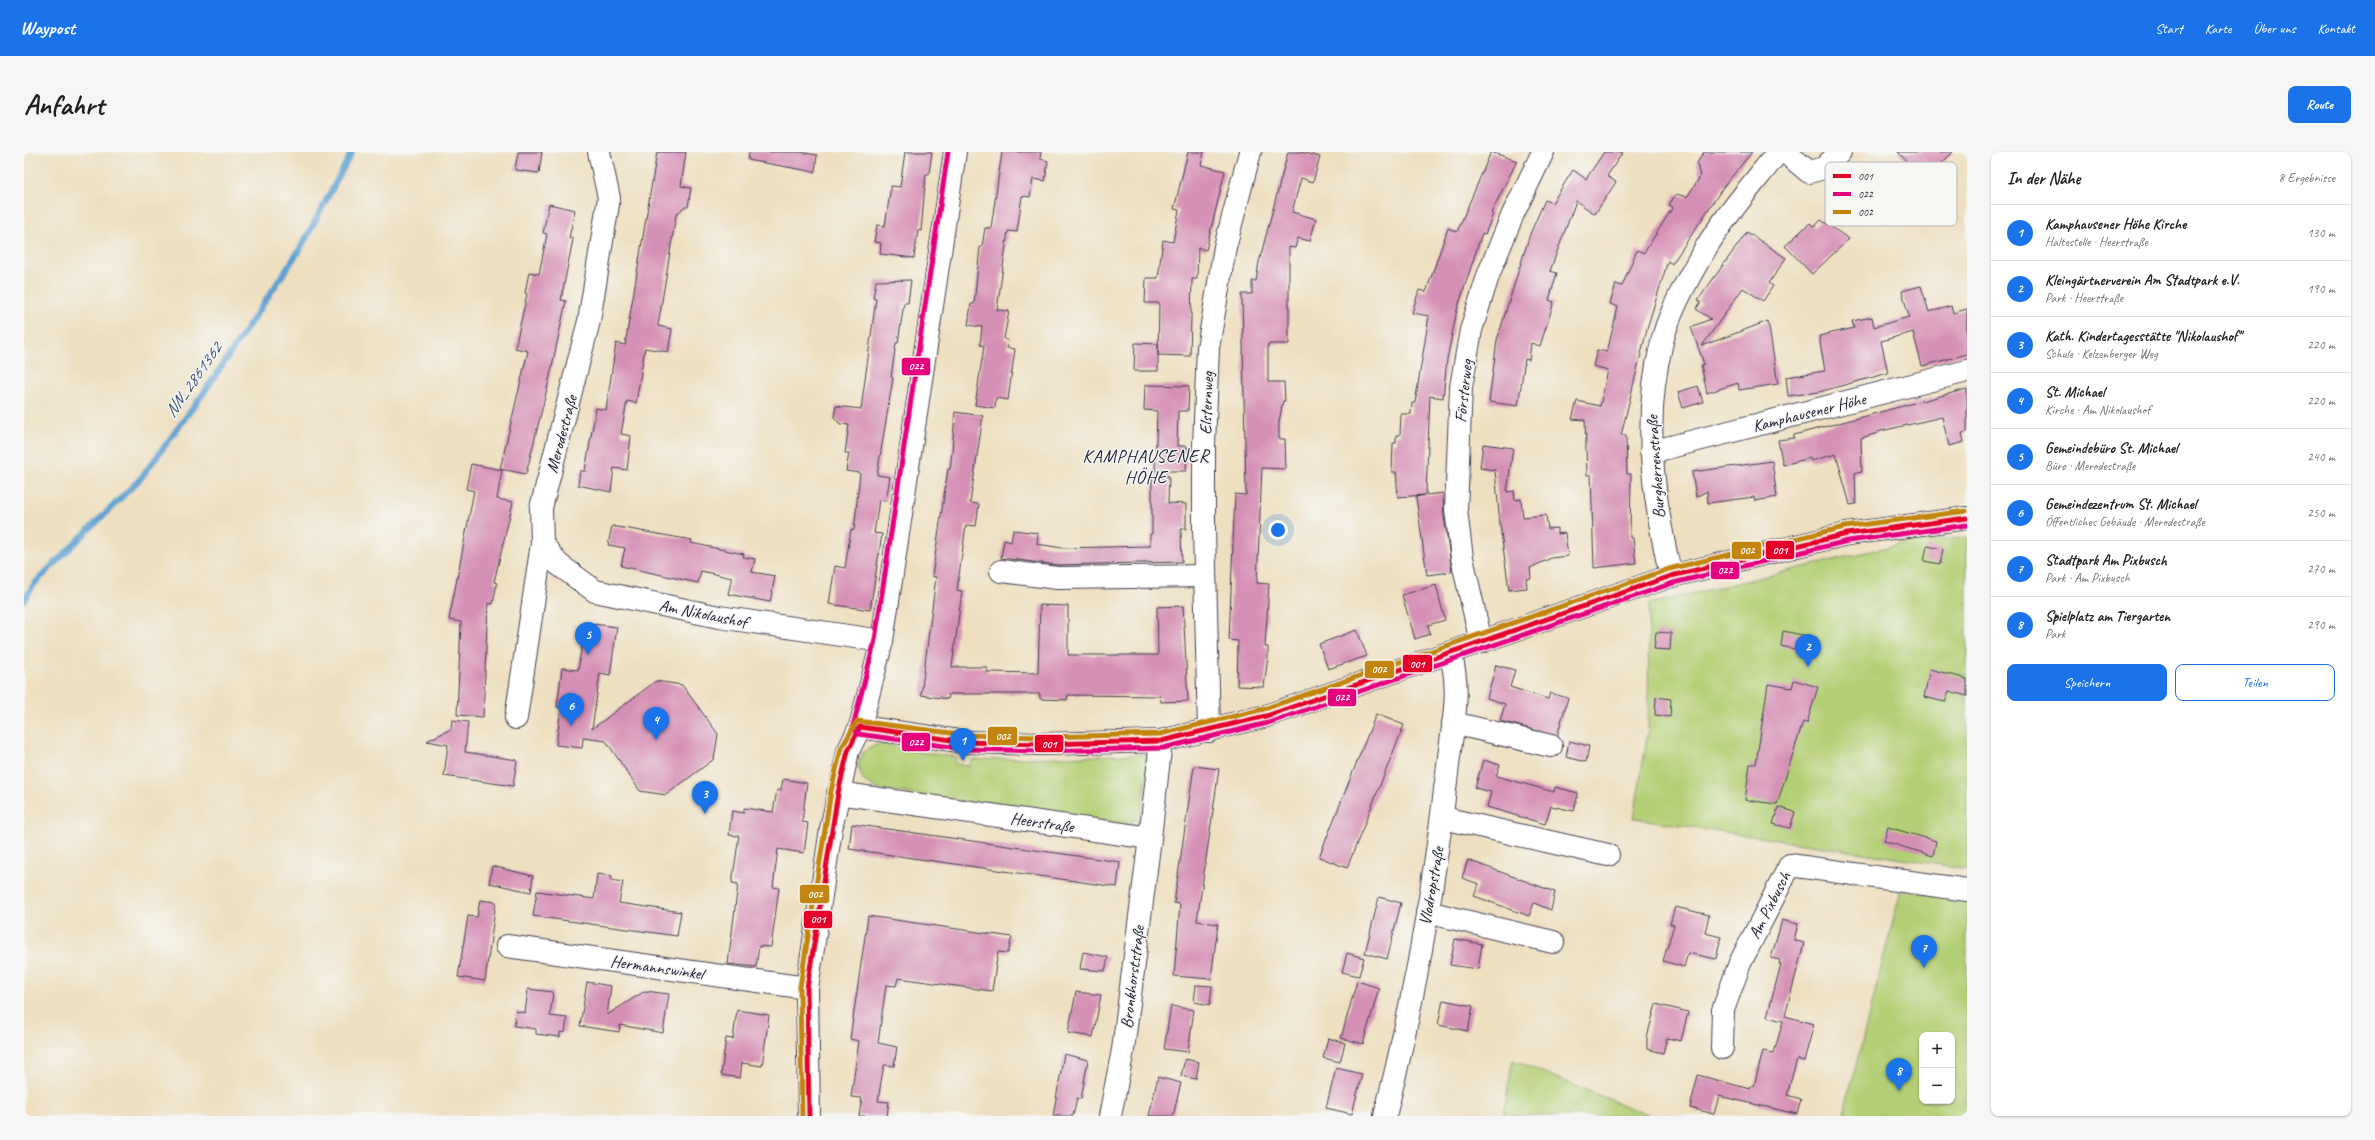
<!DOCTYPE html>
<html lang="de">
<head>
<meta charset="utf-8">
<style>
  body { margin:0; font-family:Caveat,sans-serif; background:#f6f6f6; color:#202124 }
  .controls { position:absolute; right:12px; bottom:12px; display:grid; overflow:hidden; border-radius:8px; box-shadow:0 1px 3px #0004 }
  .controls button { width:36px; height:36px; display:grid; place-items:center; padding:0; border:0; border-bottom:1px solid #e0e0e0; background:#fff; color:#202124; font:20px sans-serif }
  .you { position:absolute; left:1254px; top:378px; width:14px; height:14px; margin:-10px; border:3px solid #fff; border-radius:50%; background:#1a73e8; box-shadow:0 0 0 6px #1a73e833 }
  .badge { display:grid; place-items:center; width:26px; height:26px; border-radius:50%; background:#1a73e8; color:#fff; font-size:13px; font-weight:700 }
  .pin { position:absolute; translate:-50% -33px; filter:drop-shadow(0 1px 2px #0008) }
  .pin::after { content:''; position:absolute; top:21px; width:14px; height:12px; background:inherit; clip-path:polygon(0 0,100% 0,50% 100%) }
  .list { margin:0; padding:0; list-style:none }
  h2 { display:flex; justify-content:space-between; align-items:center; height:52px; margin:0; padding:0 16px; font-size:17px }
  h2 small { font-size:13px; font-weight:400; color:#757577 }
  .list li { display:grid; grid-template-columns:26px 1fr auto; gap:12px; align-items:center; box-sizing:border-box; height:56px; padding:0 16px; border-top:1px solid #e0e0e0 }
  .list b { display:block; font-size:15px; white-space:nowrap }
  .list p { margin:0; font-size:13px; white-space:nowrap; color:#757577 }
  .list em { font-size:13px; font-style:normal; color:#757577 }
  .actions { display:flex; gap:8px; padding:12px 16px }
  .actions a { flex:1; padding:9px 0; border:1px solid #1a73e8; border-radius:8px; text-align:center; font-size:14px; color:#1a73e8 }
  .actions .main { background:#1a73e8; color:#fff }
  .map { position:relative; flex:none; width:1943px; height:964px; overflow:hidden; border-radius:8px }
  header { display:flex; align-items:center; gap:24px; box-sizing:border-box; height:56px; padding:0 20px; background:#1a73e8; color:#fff }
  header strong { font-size:19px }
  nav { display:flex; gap:22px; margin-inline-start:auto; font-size:14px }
  .intro { display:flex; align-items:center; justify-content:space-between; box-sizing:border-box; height:96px; padding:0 24px }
  h1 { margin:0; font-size:28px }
  .button { padding:10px 18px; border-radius:8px; background:#1a73e8; color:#fff; font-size:14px; font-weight:700 }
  main { display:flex; gap:24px; padding:0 24px }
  aside { flex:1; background:#fff; border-radius:8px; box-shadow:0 1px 3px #0004 }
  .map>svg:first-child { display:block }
  .green { fill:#b3cf75; stroke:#6a7858; fill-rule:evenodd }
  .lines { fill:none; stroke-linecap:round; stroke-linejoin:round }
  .stream { stroke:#5da0d1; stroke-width:6 }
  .building { fill:#d590b5 }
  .minor-casing { stroke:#413e4f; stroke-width:24 }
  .minor { stroke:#fff; stroke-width:22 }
  .bus-1-casing { stroke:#f6f6f2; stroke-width:8 }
  .bus-2-casing { stroke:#f6f6f2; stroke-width:8 }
  .bus-3-casing { stroke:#f6f6f2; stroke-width:8 }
  .bus-1 { stroke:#e4002b; stroke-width:5 }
  .bus-2 { stroke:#e5007d; stroke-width:5 }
  .bus-3 { stroke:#c2850f; stroke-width:5 }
  .labels { text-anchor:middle; stroke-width:3; stroke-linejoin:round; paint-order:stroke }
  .street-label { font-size:17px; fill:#22223b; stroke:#f6f6f2 }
  .water-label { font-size:18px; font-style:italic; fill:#3a5477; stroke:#f6f6f2 }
  .neighbourhood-label { font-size:18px; letter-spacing:1px; fill:#22223b; stroke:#f6f6f2 }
  .key { fill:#f6f6f2; stroke:#b6b6bb; stroke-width:1 }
  .key-label { font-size:11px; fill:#22223b }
  .line-badge { stroke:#f6f6f2; stroke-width:1.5 }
  .badge-label { font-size:11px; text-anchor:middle; font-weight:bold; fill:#fff }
</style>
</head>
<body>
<header>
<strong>Waypost</strong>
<nav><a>Start</a><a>Karte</a><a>Über uns</a><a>Kontakt</a></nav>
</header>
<div class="intro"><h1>Anfahrt</h1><a class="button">Route</a></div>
<main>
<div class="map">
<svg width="1943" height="964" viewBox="0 0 1943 964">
  <rect width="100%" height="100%" fill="#f6f6f2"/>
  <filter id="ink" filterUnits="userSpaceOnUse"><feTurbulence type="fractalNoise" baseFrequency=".025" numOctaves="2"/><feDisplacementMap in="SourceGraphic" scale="8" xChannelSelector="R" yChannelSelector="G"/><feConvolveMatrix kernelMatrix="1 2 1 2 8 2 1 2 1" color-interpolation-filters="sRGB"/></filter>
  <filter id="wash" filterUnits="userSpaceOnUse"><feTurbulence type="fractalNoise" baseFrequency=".012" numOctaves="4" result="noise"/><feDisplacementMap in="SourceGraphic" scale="16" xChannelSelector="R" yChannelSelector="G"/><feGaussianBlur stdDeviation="0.9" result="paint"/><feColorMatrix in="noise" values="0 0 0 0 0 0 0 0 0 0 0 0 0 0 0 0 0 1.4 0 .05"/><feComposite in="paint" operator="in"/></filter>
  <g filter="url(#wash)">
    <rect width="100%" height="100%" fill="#eedfc0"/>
    <g class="green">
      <path d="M1943,386V717L1610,666L1624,578L1625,452L1893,388Z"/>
      <path d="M860,592L880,598L932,605L931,612L946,614L947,608L1126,602L1116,668H1109L1108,673L853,637L840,629L834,615L839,600L852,593Z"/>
      <path d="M1877,738L1943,748V964H1819ZM1898,883H1928V949H1898Z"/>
      <path d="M1489,908L1626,964H1479Z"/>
    </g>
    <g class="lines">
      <path class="stream" d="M0,448L11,431L117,326L179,242L276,97L328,0"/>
    </g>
    <g id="blocks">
      <g class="building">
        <path d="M494,0H518L515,21L491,18Z"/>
        <path d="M633,0H662L657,34L667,36L664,55H660L652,63L634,174L648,177L644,200L621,196L612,251L603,249L597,282L607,284L603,318L590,316L587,340L554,333L556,319H561L572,256L582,258L592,191L601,193Z"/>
        <path d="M725,0H776L793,3L791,20L724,8Z"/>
        <path d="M881,0H908L905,22H902L897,79L894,78L890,106L856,102L857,91L850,90L853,73L861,74L867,34L876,35Z"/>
        <path d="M978,0H1017L1016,7L1024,9L1021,29L1009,27L1006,45L998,44L993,80L984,79L973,158L985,159L980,187L984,188L983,196L991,197L984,248L972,246L971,256L951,253L960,194L956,193L958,175L944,173L947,152H950L956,95H958L961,76H967Z"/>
        <path d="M1164,0H1180L1177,13L1201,19L1182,98L1174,96L1173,127H1168L1166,204L1134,203L1135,151H1121L1122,126H1134L1139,88L1149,90L1155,58L1150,57Z"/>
        <path d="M1264,0H1277L1296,5L1289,30L1277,26L1268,60L1292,67L1286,89L1274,86L1271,96L1265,95V192H1244V230H1260L1261,249H1259L1255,270V287H1261L1262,317L1238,316L1233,431L1245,432L1241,495H1244V504L1240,535L1213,534L1214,489L1205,488L1211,342L1222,343L1218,142H1228V129H1232L1235,110Z"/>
        <path d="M1467,0L1493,9L1467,61L1469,62L1461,82L1458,81L1433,158L1423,207L1419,246L1406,244L1402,343L1419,341L1420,364L1428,420L1403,423L1392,345L1401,343L1374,345L1372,320H1368L1369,291H1372V283H1376L1377,262H1387L1388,251H1391L1405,164L1388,161L1395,138L1402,140L1424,76L1433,80Z"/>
        <path d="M1580,0H1599L1583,24L1592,30L1571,62L1552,49L1526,119L1533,121L1525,148L1530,150L1516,194L1507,191L1505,208L1501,207L1494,254L1465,250L1473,188L1506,82L1521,48L1528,51L1549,18L1562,27Z"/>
        <path d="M1680,0H1728L1700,34L1648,112L1644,109L1624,173L1597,283H1602L1603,322H1607L1606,386H1609L1612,411L1570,416L1567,323H1563L1561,268L1548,267L1553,249L1576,254L1584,218L1569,214L1573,198L1583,200L1594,155L1586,152L1592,132L1598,134L1613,98L1620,101L1649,55L1645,53L1652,42L1663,45L1676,25L1673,11Z"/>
        <path d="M1874,0H1929L1891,38L1878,26L1889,16Z"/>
        <path d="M525,52L551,58L545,86L549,87L537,148L542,149L524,233L502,322L476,317L504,199L491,196L503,142L501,141L505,120L515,122L523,82L519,81Z"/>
        <path d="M1797,68L1825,87L1788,122L1761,94L1786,71L1790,75Z"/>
        <path d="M1723,80L1762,106L1745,131L1749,134L1739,149L1719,136L1678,194L1744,169L1754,232L1715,238L1714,231L1683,241L1677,213L1680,212L1667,175L1687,167L1672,157L1677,150L1674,148Z"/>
        <path d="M887,128L884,151H880L874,191H872L867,225L869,226L853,323L866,325L862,349L855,348L850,381L858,382L846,458L805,452L811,414L821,416L827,377L830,378L836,321L822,319L825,301H821L825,273L816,272L810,265L812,254L837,257L852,147L849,146L852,129Z"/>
        <path d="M1897,134L1905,160L1927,154L1929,161L1943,157V202L1898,214L1889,180L1857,189L1864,221L1795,240L1764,244L1762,225L1801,219L1795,184L1830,176L1828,169L1848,165L1850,175L1885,165L1878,139Z"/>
        <path d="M1111,191L1134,192V219H1110Z"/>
        <path d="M1121,233L1165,234L1164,259H1154L1153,294H1163L1162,319H1131L1133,259L1120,258Z"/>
        <path d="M1674,234L1679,250L1659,256L1654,240Z"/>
        <path d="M1943,237V280L1938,281L1940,290L1925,294L1918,265L1853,280L1854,281L1837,286L1838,320L1831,321L1832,352L1826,353L1812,302L1787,309L1786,306L1759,313L1754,288L1770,286V283L1796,276Z"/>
        <path d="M931,260L959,264L946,351L955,352L952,374L942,373L933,438L938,439L928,515H963V520L1014,521L1016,453L1044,454V503H1134L1133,455L1159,454L1164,549L1137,550L1136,544L1044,543L1043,548L1016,547V542H925L924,547L897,543L912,425L908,424L924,317H926L928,300Z"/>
        <path d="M1459,292L1489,296L1483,340L1490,339L1491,348L1497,347L1499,365L1522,363L1524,377L1533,376V382L1541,381L1544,404L1527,406L1506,416L1507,426L1502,427L1503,436L1485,438L1476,373L1471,318L1456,316Z"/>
        <path d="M1748,309L1753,345L1731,349L1730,345L1684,351L1683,339L1672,345L1668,320Z"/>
        <path d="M447,312L478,318L473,347L489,350L470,430L473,431L469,452L464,451L459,565L433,563L437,470L425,468L450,339L442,337Z"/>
        <path d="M1128,324H1145L1144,351L1162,352V377H1157L1158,410L1034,413L977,406L980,388L987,390L989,378L1014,381L1013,392L1038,396L1126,394V382H1128Z"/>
        <path d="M588,374L668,388L667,391L720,402L719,405L731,407L728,420L751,424L746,450L704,442L708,426L677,419L674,431L597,414L601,396L584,393Z"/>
        <path d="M1903,394L1919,397L1916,412L1900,409Z"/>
        <path d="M1412,433L1421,468L1404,473L1406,482L1391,487L1378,443Z"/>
        <path d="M561,471L593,475L586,523L576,521L568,577L632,529L658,533L694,582L690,607L642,643L616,639L582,589L559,586L558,596L532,593L537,556L533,555L538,516L554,518Z"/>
        <path d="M1333,478L1343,504L1304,517L1295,492Z"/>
        <path d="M1759,479L1793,486L1788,501L1757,494Z"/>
        <path d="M1632,480L1647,481L1646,498L1630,497Z"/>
        <path d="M1472,513L1491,518L1486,535L1524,547L1526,541L1544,546L1533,584L1476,569L1481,552L1463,546Z"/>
        <path d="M1906,517L1943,527V544L1925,539L1921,550L1900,545Z"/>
        <path d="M1770,528L1794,535L1783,571L1779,570L1753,652L1721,648L1726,612H1732L1744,532L1768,536Z"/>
        <path d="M1632,545L1647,547L1646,565L1631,563Z"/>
        <path d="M1352,562L1380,573L1323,716L1295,705Z"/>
        <path d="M428,568L444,570L441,600L493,608L489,634L420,624L424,593L403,589L427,577Z"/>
        <path d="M1545,589L1565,594L1562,610L1542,605Z"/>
        <path d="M1459,608L1476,613L1472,624L1530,640L1531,635L1554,641L1550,659L1527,654L1521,672L1463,655L1467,640L1451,636Z"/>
        <path d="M1170,614L1195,617L1173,769L1194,772L1187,827L1150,824L1156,752L1150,751Z"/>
        <path d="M759,627L783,631L778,670L784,671L780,701L754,697L749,735L755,736L747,795L735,794L732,815L704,812L714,732L708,731L715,684L705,683L708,659L720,661V656L749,660L753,638H757Z"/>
        <path d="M1754,655L1771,660L1766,676L1749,672Z"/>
        <path d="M828,672L1096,710L1093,735L825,697Z"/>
        <path d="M1864,675L1912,689L1909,704L1860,689Z"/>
        <path d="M1444,708L1531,740L1527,758L1510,751L1505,764L1450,744L1455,732L1438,726Z"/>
        <path d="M468,714L509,724L507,740L465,731Z"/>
        <path d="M573,722L588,724L587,728L599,730L595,751L657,760L653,784L509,764L513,739L570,747Z"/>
        <path d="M1355,745L1377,751L1363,807L1341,801Z"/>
        <path d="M456,748L472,750L461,829L434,825L444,764L453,765Z"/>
        <path d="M1651,755L1685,763L1681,781L1697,785L1692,807L1664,801L1660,815L1639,809L1650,773L1646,772Z"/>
        <path d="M844,764L988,785L984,801L974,800L968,839L874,826L872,834L862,833L854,891L873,895L870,914L860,913L857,930L854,949L865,950L863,964H835L838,946L827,945L835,889L826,887Z"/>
        <path d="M1758,768L1774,772L1770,788L1780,791L1761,864L1790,872L1780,909L1773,907L1763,943L1777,947L1773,962L1695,944L1690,962L1666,956L1674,923L1726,937L1727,934H1730L1739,899L1750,901L1759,869L1743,865L1757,812H1755L1756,808L1747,806Z"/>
        <path d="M1431,787L1458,792L1454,817L1426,813Z"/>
        <path d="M1059,800L1084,805L1081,819L1056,817Z"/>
        <path d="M1323,801L1340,806L1335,824L1318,820Z"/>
        <path d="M1333,829L1355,836L1339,892L1317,886Z"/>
        <path d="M563,830L587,834L583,863L621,839L645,842L639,881L596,873L595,880L556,874Z"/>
        <path d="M1172,833L1188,834L1186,853L1170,850Z"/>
        <path d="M504,837L529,840L526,864L543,866L541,881L536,880V885L512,882V877L490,874L492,859L501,861Z"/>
        <path d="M1052,840L1077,843L1069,885L1044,881Z"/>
        <path d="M1419,848L1449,854L1444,879L1414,873Z"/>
        <path d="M1632,852L1664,860L1657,889L1643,886L1639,901L1623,897V885Z"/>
        <path d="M1147,854L1170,858L1164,900L1140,897Z"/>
        <path d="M713,858L745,863L738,914L718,911L716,926L697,923L702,886L709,887Z"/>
        <path d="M1304,886L1321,891L1316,910L1299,906Z"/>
        <path d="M1040,902L1064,908L1057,947L1053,946L1049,964H1029Z"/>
        <path d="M1161,907L1175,910L1172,927L1157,924Z"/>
        <path d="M1312,916L1338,922L1328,962L1302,956Z"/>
        <path d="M1134,925L1157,931L1149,964H1125Z"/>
      </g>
    </g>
  </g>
  <g filter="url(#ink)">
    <use href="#blocks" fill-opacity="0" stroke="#413e4f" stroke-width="1"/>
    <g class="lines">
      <defs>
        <g id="minor">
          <path d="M1761,0L1785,20L1800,16L1816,0"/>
          <path d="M1627,300L1943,219"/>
          <path d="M518,391L534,412L571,439L695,465L858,489"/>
          <path d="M977,419L1033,426L1181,424"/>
          <path d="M1647,424C1629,347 1618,268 1638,190C1644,162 1668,119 1683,94C1703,61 1730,31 1754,0"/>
          <path d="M1457,490L1438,406L1432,358L1437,235L1447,178L1465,121L1489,62L1519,0"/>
          <path d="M492,566L518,391L517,356L565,169L585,46L575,0"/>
          <path d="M1429,571L1527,594"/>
          <path d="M836,575L942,590L1018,592L1137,589L1242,564L1647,424L1823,382L1943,366"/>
          <path d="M1185,579L1180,376V293L1184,196L1201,95L1226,0"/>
          <path d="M814,641L1126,686L1137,589"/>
          <path d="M1419,666L1584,703"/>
          <path d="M1403,760L1529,790"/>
          <path d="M483,794L783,836"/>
          <path d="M1698,896L1699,858L1716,811L1766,713L1943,738"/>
          <path d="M785,964L783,836L807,677L824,599L836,575L858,489L931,0"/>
          <path d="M1086,964L1099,898L1126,686"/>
          <path d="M1361,964C1390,849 1411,731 1424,613C1428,577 1438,537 1426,502"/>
        </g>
      </defs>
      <use href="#minor" class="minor-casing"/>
      <use href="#minor" class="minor"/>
      <defs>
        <g id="bus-1">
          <path d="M836,575L942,590L1018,592L1137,589L1242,564L1647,424L1823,382L1943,366"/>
          <path d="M785,964L783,836L814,641L824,599L836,575"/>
        </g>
        <path id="bus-2" d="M924,0L851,488L829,574L834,582L942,597L1018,599L1139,596L1244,571L1649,431L1824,389L1943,373"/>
        <path id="bus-3" d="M778,964L776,835L807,639L817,597L833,569L943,583L1018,585L1136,582L1240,557L1645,417L1821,375L1942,359"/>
      </defs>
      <use href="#bus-1" class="bus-1-casing"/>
      <use href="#bus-2" class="bus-2-casing"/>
      <use href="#bus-3" class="bus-3-casing"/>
      <use href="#bus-1" class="bus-1"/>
      <use href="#bus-2" class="bus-2"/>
      <use href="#bus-3" class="bus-3"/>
    </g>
  </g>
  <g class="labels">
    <g class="street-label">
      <text transform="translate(1439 239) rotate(-84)" y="6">Försterweg</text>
      <text transform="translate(1182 251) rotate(-88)" y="6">Elsternweg</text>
      <text transform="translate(1785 260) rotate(-14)" y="6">Kamphausener Höhe</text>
      <text transform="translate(537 282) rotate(-75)" y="6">Merodestraße</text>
      <text transform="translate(1631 315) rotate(-94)" y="6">Burgherrenstraße</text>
      <text transform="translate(679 461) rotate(11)" y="6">Am Nikolaushof</text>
      <text transform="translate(1018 670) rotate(8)" y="6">Heerstraße</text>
      <text transform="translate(1407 734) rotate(-80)" y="6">Vlodropstraße</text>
      <text transform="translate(1745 753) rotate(-63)" y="6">Am Pixbusch</text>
      <text transform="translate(633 815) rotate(8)" y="6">Hermannswinkel</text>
      <text transform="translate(1108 825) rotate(-83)" y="6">Bronkhorststraße</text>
    </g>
    <g class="water-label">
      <text transform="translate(169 228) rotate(-55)" y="6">NN_2861362</text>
    </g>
    <g class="neighbourhood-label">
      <text x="1122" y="310">KAMPHAUSENER<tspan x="1122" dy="21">HÖHE</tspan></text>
    </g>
  </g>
  <rect x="1801" y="10" width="132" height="64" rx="6" class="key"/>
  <rect x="1809" y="22" width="18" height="4" fill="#e4002b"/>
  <rect x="1809" y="40" width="18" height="4" fill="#e5007d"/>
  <rect x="1809" y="58" width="18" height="4" fill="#c2850f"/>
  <g class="key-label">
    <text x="1834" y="28">001</text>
    <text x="1834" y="46">022</text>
    <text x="1834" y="64">002</text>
  </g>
  <g class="line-badge">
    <rect x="877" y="205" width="30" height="19" rx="4" fill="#e5007d"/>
    <rect x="1741" y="388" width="30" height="20" rx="4" fill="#e4002b"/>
    <rect x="1707" y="389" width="31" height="19" rx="4" fill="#c2850f"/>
    <rect x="1686" y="409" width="30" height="19" rx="4" fill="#e5007d"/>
    <rect x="1378" y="502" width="31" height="19" rx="4" fill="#e4002b"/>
    <rect x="1340" y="508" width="31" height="19" rx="4" fill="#c2850f"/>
    <rect x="1303" y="536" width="30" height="19" rx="4" fill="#e5007d"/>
    <rect x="963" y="574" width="31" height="20" rx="4" fill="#c2850f"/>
    <rect x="877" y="580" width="30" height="20" rx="4" fill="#e5007d"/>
    <rect x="1010" y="582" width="30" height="19" rx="4" fill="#e4002b"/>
    <rect x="775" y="732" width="31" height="20" rx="4" fill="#c2850f"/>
    <rect x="779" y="758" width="30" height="19" rx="4" fill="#e4002b"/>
  </g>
  <g class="badge-label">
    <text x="892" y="218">022</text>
    <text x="1756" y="402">001</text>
    <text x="1723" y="402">002</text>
    <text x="1701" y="422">022</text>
    <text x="1393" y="516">001</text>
    <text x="1355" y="521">002</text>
    <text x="1318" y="549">022</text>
    <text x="979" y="588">002</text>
    <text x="892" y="594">022</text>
    <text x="1025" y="596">001</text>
    <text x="791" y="746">002</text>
    <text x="794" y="771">001</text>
  </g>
</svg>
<div class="controls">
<button>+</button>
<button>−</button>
</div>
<div class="you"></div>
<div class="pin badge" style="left:939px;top:609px">1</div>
<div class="pin badge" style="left:1784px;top:515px">2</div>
<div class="pin badge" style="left:681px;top:662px">3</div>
<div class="pin badge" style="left:632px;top:588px">4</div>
<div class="pin badge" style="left:564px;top:503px">5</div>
<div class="pin badge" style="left:547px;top:574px">6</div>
<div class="pin badge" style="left:1900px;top:816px">7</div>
<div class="pin badge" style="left:1875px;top:939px">8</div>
</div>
<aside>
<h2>In der Nähe<small>8 Ergebnisse</small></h2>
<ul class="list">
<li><span class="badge">1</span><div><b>Kamphausener Höhe Kirche</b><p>Haltestelle · Heerstraße</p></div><em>130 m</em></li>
<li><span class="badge">2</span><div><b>Kleingärtnerverein Am Stadtpark e.V.</b><p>Park · Heerstraße</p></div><em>190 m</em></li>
<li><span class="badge">3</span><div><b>Kath. Kindertagesstätte &quot;Nikolaushof&quot;</b><p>Schule · Kelzenberger Weg</p></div><em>220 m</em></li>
<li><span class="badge">4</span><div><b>St. Michael</b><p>Kirche · Am Nikolaushof</p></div><em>220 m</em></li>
<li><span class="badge">5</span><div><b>Gemeindebüro St. Michael</b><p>Büro · Merodestraße</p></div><em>240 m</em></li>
<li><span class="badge">6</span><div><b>Gemeindezentrum St. Michael</b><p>Öffentliches Gebäude · Merodestraße</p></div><em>250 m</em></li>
<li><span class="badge">7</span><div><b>Stadtpark Am Pixbusch</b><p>Park · Am Pixbusch</p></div><em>270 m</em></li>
<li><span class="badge">8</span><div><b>Spielplatz am Tiergarten</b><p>Park</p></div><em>290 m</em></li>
</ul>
<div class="actions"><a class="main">Speichern</a><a>Teilen</a></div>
</aside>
</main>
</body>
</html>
